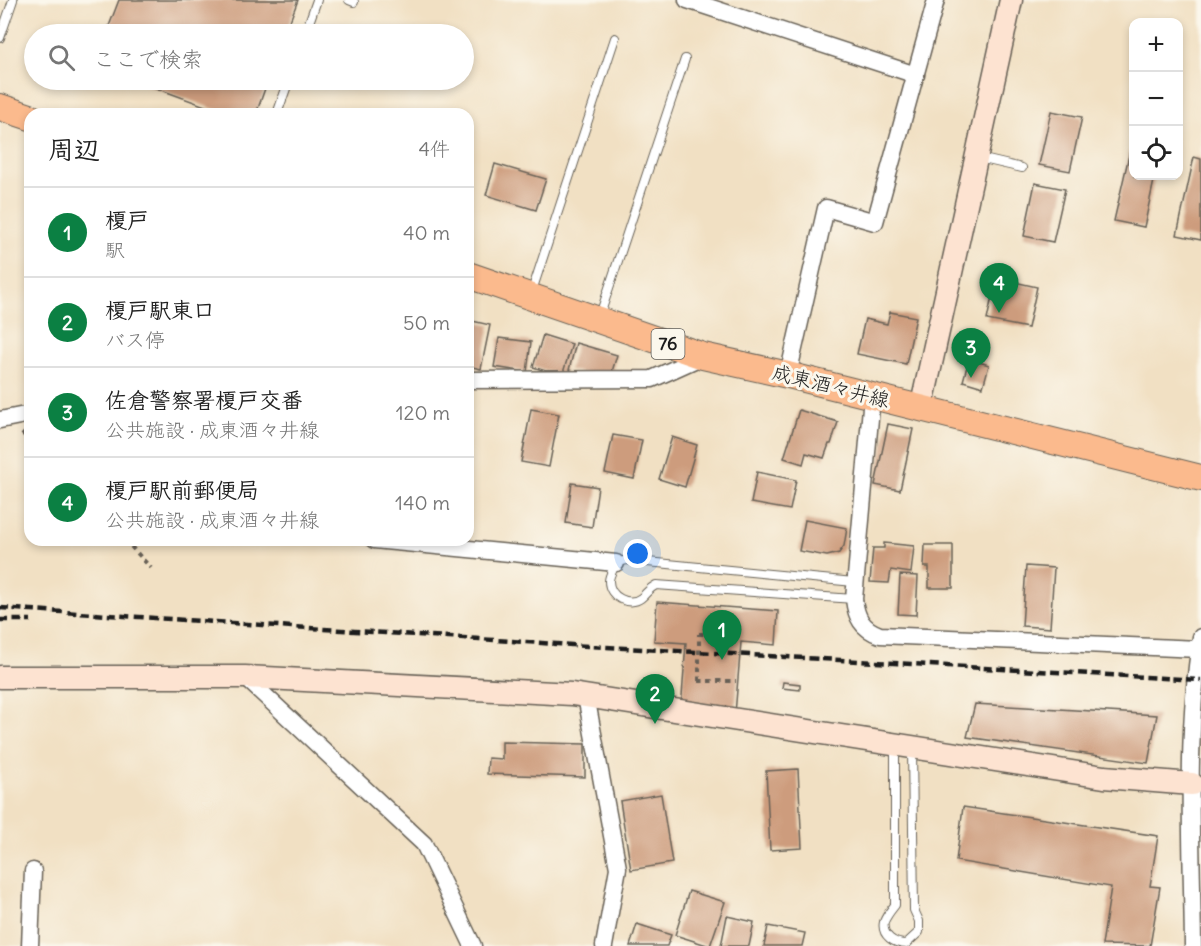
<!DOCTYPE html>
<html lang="ja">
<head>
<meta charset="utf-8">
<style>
  body { margin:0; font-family:Delius,"Klee One",sans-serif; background:#f6f6f6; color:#222 }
  .controls { position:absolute; right:18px; top:18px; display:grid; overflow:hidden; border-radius:12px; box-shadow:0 3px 9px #0003 }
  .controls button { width:54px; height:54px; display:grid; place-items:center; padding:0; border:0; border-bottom:2px solid #e0e0e0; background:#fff; color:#222; font:30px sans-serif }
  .you { position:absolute; left:638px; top:554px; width:21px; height:21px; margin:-15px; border:4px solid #fff; border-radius:50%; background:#1a73e8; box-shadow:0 0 0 9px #1a73e833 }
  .badge { display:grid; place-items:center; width:39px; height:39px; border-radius:50%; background:#0b8043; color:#fff; font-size:20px; font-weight:700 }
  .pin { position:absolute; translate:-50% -50px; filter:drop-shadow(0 2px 3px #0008) }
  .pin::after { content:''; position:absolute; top:32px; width:21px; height:18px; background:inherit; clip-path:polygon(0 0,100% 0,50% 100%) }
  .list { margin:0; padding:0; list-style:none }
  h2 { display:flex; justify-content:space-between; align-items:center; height:78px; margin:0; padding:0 24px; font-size:26px }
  h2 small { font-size:20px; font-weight:400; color:#767676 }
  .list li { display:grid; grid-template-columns:39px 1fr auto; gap:18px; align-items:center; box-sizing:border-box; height:90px; padding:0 24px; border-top:2px solid #e0e0e0 }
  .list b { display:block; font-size:22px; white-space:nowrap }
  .list p { margin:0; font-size:20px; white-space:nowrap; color:#767676 }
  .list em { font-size:20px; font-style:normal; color:#767676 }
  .icon { flex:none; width:33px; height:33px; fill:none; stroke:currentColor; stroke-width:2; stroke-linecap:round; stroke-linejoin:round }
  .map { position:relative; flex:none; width:1201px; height:946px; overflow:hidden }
  .search { position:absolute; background:#fff; box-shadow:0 3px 9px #0003; left:24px; top:24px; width:450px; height:66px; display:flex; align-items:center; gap:15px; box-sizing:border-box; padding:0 21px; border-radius:33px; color:#767676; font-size:22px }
  .panel { position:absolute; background:#fff; box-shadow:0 3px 9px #0003; left:24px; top:108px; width:450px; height:438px; border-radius:18px }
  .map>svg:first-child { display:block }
  .building { fill:#cd9c7d }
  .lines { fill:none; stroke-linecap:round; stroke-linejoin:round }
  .lane-casing { stroke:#676156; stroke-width:10 }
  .street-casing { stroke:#676156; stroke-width:19 }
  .secondary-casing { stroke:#676156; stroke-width:25 }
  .primary-casing { stroke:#676156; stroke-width:28 }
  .path { stroke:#676156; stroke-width:4; stroke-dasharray:4.5 4.5; stroke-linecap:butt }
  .lane { stroke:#fff; stroke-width:8 }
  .street { stroke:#fff; stroke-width:16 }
  .secondary { stroke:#fde3d1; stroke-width:22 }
  .primary { stroke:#fbba8d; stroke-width:26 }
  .rail { stroke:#1c1c1c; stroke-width:4.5; stroke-dasharray:9 4.5; stroke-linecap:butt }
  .path-bridge { stroke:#676156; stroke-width:4; stroke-dasharray:4.5 4.5; stroke-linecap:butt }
  .labels { text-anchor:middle; stroke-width:6; stroke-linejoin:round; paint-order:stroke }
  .shield { fill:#fbf7ec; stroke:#5f5e5a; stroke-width:1.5 }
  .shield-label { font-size:18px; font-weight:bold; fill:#1c1c1c }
  .street-label { font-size:20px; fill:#1c1c1c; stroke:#fbf7ec }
</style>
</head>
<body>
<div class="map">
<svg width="1201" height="946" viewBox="0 0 1201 946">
  <rect width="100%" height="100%" fill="#fbf7ec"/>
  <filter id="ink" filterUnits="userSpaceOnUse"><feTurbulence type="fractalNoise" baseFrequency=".0167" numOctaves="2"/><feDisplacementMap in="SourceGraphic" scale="12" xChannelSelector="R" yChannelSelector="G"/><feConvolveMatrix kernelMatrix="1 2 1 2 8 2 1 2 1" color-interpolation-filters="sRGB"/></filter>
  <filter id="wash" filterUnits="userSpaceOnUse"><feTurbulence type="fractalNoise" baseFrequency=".008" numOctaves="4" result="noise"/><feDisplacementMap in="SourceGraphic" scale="24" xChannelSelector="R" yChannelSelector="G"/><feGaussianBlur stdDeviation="1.35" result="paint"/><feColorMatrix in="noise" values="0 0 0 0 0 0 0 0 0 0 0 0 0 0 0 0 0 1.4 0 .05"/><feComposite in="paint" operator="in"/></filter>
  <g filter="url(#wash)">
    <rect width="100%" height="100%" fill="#f1e0c3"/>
    <g id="blocks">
      <g class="building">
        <path d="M119,0H298L285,34H106Z"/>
        <path d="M134,80H268L256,114H227Z"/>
        <path d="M1051,111L1082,117L1070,171L1039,165Z"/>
        <path d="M1132,142H1134V176H1155L1144,227L1114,221Z"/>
        <path d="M1194,157L1201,159V240L1177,235Z"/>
        <path d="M495,164L546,179L536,210L486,195Z"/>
        <path d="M1035,183L1065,189L1053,242L1024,236Z"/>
        <path d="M996,278L1037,287L1028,328L987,320Z"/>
        <path d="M890,312L916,317L906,364L857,354L865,319L887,324Z"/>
        <path d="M468,320L490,325L481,369L468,366Z"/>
        <path d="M543,335L572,344L562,376L533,367Z"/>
        <path d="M499,338L531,342L527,372L494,367Z"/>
        <path d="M576,343L617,355L611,375L587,374L569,370Z"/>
        <path d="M969,359L989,365L983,387L963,381Z"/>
        <path d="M531,409L559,414L549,467L521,462Z"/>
        <path d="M799,410L838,422L831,444H829L824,458L806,453L803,464L784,458Z"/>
        <path d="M888,424L913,429L900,490L875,485Z"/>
        <path d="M613,435L642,440L634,479L605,473Z"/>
        <path d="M672,437L697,445L685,487L659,479Z"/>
        <path d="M757,472L796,480L790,510L751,503Z"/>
        <path d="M572,483L598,487L592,527L566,523Z"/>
        <path d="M805,520L847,528L844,546L839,553L827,556L799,551Z"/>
        <path d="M884,543L914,546L911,573L891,570L889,583L870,582L873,548H884Z"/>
        <path d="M925,545H953V588H929V567H924Z"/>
        <path d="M1026,566L1054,568L1050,628L1022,626Z"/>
        <path d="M900,575L918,576L916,615L898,614Z"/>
        <path d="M657,602L778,611L776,645L741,642L735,714L681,710L686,643L654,641Z"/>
        <path d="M783,682L800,684V690L782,688Z"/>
        <path d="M975,704L1157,715L1148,763L967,737Z"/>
        <path d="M502,742L585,744V777L487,774L488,758L502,759Z"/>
        <path d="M798,769L802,848L770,850L766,771Z"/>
        <path d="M661,794L672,863L631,870L620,801Z"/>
        <path d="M963,807L1158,836L1150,886L1160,887L1150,946L1102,945L1111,887L956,861Z"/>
        <path d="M689,891L725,902L710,946L675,935Z"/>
        <path d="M727,916L754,922L749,946H721Z"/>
        <path d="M637,924L671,935L667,946H630Z"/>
        <path d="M768,926L805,933L802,946H764Z"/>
      </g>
    </g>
  </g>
  <g filter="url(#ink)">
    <use href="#blocks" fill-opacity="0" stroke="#676156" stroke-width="1.5"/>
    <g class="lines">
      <defs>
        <g id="lane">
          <path d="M349,0L354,2"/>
          <path d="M305,34L317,0"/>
          <path d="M0,38L13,0"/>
          <path d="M277,114L289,80"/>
          <path d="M979,158L1022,168"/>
          <path d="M531,294L615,38"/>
          <path d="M599,318L685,59"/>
          <path d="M854,599L656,585C648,589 647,593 641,598C629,607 609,597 609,581C609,575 614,568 616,563L627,560L854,582"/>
          <path d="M895,745V905C891,910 886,916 884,922C881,936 895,944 906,944L919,932V921L914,910L912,748"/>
        </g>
        <g id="street">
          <path d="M687,0L916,75"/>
          <path d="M788,375L826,208L875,222L936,0"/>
          <path d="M468,380L652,379L703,356"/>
          <path d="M872,396L854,599C856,617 862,629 880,635L1199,649"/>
          <path d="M0,420L30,414"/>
          <path d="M374,540L616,563"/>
          <path d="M245,677L424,844L473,946"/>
          <path d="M586,696L618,868L604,946"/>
          <path d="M30,946L33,871"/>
          <path d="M1193,946C1192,844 1185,738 1201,637"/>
        </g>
        <g id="secondary">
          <path d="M921,409L1011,0"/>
          <path d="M0,677H245L572,694L1104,777L1192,784"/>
        </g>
        <g id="primary">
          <path d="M0,107L30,117"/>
          <path d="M468,275L703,356L788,375L1201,478"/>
        </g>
      </defs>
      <use href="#lane" class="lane-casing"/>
      <use href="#street" class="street-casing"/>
      <use href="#secondary" class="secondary-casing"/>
      <use href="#primary" class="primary-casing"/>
      <g class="path">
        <path d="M22,433L30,441"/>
        <path d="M125,540L151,568"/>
        <path d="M699,634H737"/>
        <path d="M699,681H736"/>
      </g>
      <use href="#lane" class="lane"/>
      <use href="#street" class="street"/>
      <use href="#secondary" class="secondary"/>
      <use href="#primary" class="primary"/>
      <g class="rail">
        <path d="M0,608L572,645L1201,680"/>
        <path d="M0,620H31"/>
      </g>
      <path class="path-bridge" d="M699,681V634"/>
    </g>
  </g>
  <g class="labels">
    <rect class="shield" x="651.5" y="329" width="33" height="30" rx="4.5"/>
    <g class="shield-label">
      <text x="668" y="350">76</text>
    </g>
    <g class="street-label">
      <text transform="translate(831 386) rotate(14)" y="7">成東酒々井線</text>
    </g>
  </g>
</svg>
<div class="controls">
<button>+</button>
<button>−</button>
<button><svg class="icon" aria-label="locate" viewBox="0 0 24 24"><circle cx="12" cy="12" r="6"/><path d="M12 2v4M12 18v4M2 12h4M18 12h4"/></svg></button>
</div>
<div class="you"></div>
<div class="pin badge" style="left:722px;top:660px">1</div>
<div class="pin badge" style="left:655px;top:724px">2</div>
<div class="pin badge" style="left:971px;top:378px">3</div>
<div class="pin badge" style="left:999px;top:313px">4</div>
<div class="search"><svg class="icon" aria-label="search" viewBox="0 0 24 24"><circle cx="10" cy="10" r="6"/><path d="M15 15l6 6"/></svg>ここで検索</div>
<section class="panel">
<h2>周辺<small>4件</small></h2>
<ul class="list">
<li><span class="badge">1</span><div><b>榎戸</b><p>駅</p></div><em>40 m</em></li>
<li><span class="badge">2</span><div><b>榎戸駅東口</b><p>バス停</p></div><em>50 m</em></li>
<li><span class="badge">3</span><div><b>佐倉警察署榎戸交番</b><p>公共施設 · 成東酒々井線</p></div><em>120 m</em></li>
<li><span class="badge">4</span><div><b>榎戸駅前郵便局</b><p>公共施設 · 成東酒々井線</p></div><em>140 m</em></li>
</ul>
</section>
</div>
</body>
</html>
